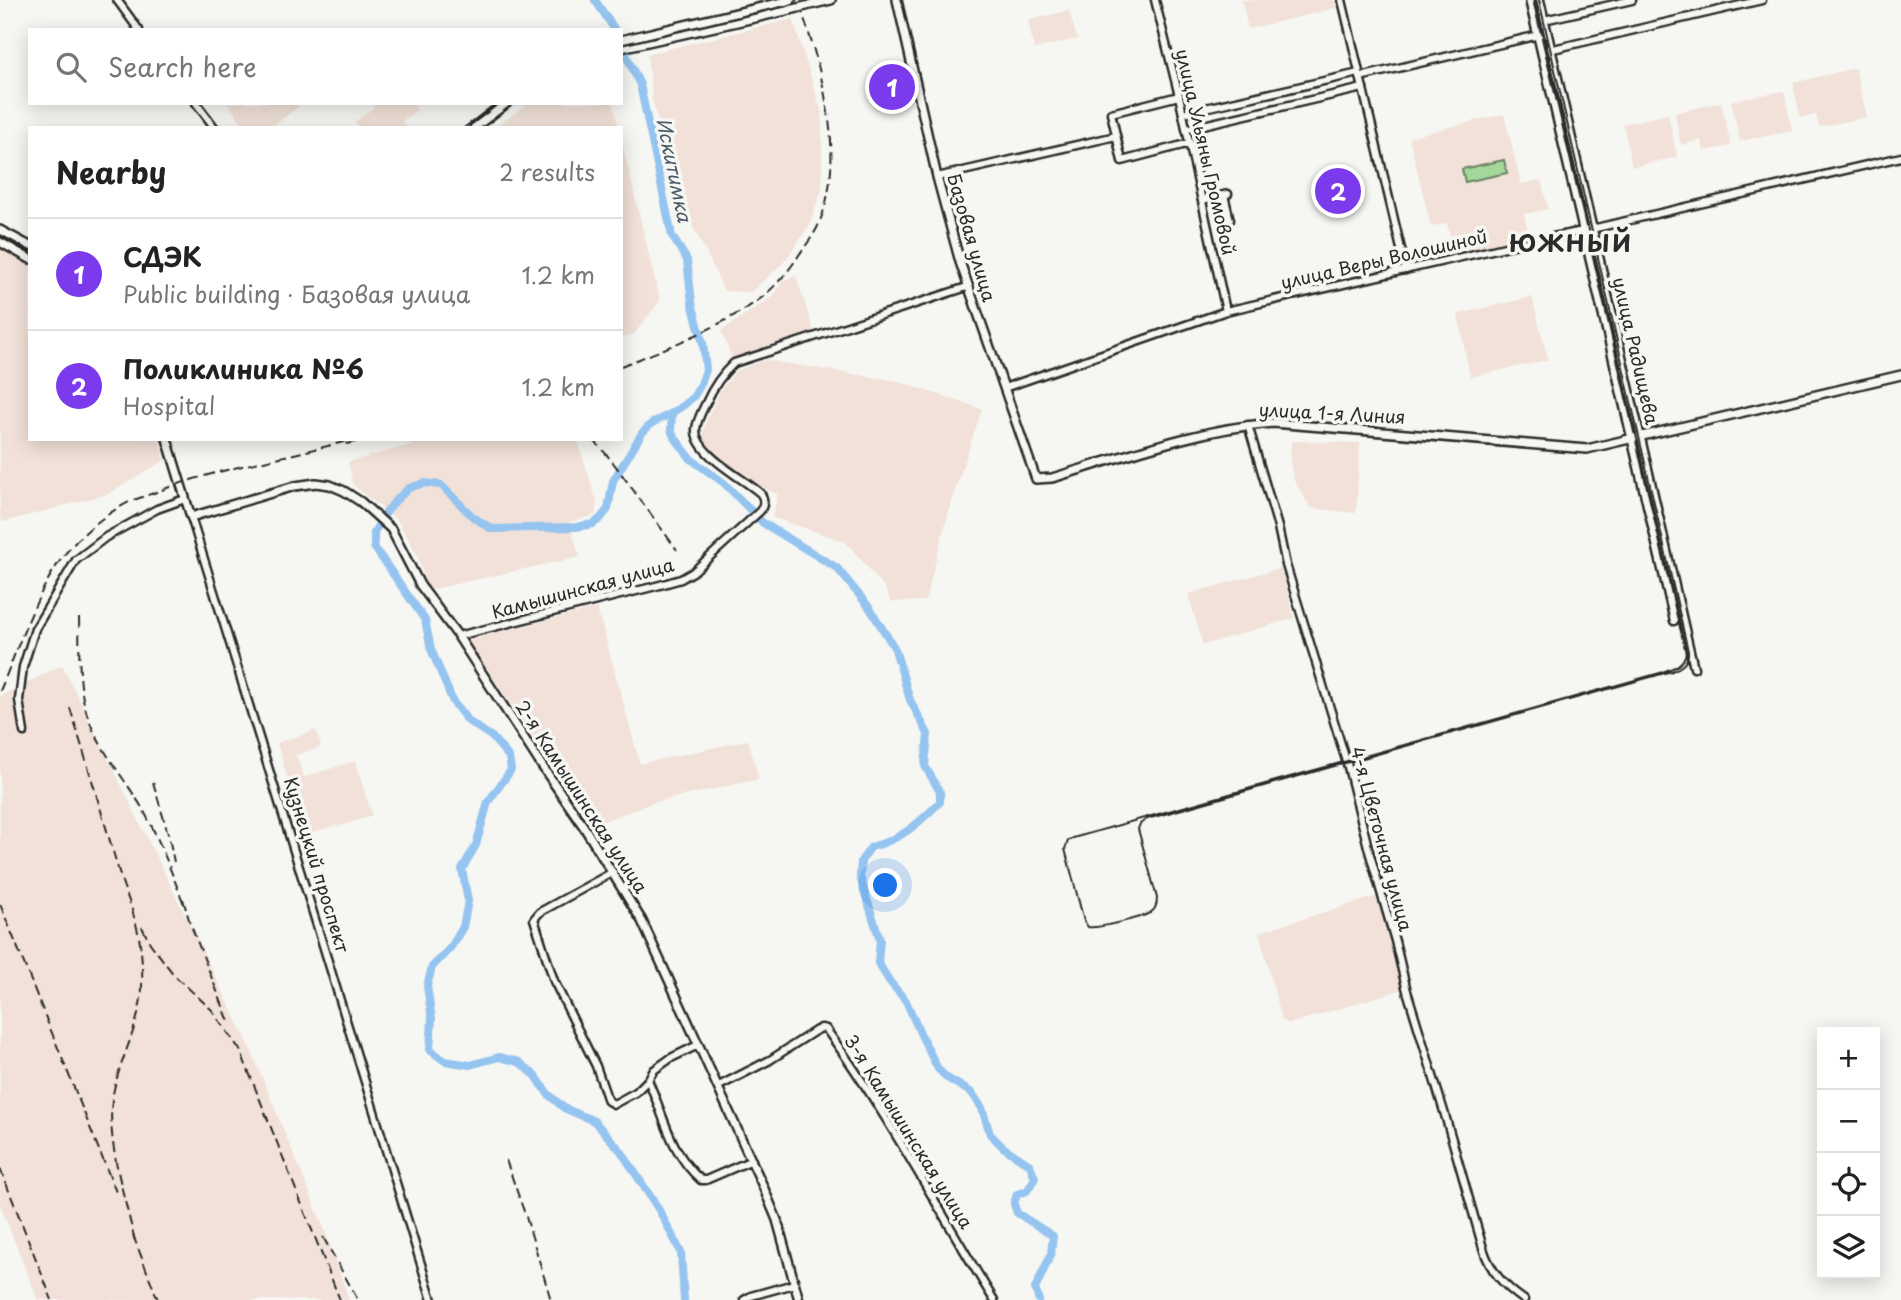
<!DOCTYPE html>
<html lang="en">
<head>
<meta charset="utf-8">
<style>
  body { margin:0; font-family:"Playpen Sans",sans-serif; background:#f6f6f6; color:#222 }
  .controls { position:absolute; right:21px; bottom:21px; display:grid; overflow:hidden; border-radius:0px; box-shadow:0 4px 18px #0003 }
  .controls button { width:63px; height:63px; display:grid; place-items:center; padding:0; border:0; border-bottom:2px solid #e0e0e0; background:#fff; color:#222; font:35px sans-serif }
  .you { position:absolute; left:886px; top:886px; width:24px; height:24px; margin:-18px; border:5px solid #fff; border-radius:50%; background:#1a73e8; box-shadow:0 0 0 10px #1a73e833 }
  .badge { display:grid; place-items:center; width:46px; height:46px; border-radius:50%; background:#7c3aed; color:#fff; font-size:23px; font-weight:700 }
  .pin { position:absolute; translate:-50% -50%; border:4px solid #fff; box-shadow:0 2px 7px #0006 }
  .list { margin:0; padding:0; list-style:none }
  h2 { display:flex; justify-content:space-between; align-items:center; height:91px; margin:0; padding:0 28px; font-size:30px }
  h2 small { font-size:23px; font-weight:400; color:#767676 }
  .list li { display:grid; grid-template-columns:46px 1fr auto; gap:21px; align-items:center; box-sizing:border-box; height:112px; padding:0 28px; border-top:2px solid #e0e0e0 }
  .list b { display:block; font-size:26px; white-space:nowrap }
  .list p { margin:0; font-size:23px; white-space:nowrap; color:#767676 }
  .list em { font-size:23px; font-style:normal; color:#767676 }
  .icon { flex:none; width:38px; height:38px; fill:none; stroke:currentColor; stroke-width:2; stroke-linecap:round; stroke-linejoin:round }
  .map { position:relative; flex:none; width:1901px; height:1300px; overflow:hidden }
  .search { position:absolute; background:#fff; box-shadow:0 4px 18px #0003; left:28px; top:28px; width:595px; height:77px; display:flex; align-items:center; gap:18px; box-sizing:border-box; padding:0 24px; border-radius:0px; color:#767676; font-size:26px }
  .panel { position:absolute; background:#fff; box-shadow:0 4px 18px #0003; left:28px; top:126px; width:595px; height:315px; border-radius:0px }
  .map>svg:first-child { display:block }
  .built { fill:#f1e1d8 }
  .green { fill:#a4d89b; stroke:#688263; stroke-width:2 }
  .lines { fill:none; stroke-linecap:round; stroke-linejoin:round }
  .river { stroke:#94c4ef; stroke-width:8 }
  .minor-casing { stroke:#2b2b2b; stroke-width:11 }
  .major-casing { stroke:#2b2b2b; stroke-width:12 }
  .minor { stroke:#f6f6f2; stroke-width:6 }
  .major { stroke:#f6f6f2; stroke-width:7 }
  .tram { stroke:#2b2b2b; stroke-width:2 }
  .rail { stroke:#2b2b2b; stroke-width:2; stroke-dasharray:10 5; stroke-linecap:butt }
  .major-bridge-casing { stroke:#2b2b2b; stroke-width:12; stroke-linecap:butt }
  .major-bridge { stroke:#f6f6f2; stroke-width:7 }
  .labels { text-anchor:middle; stroke-width:7; stroke-linejoin:round; paint-order:stroke }
  .street-label { font-size:18px; fill:#2b2b2b; stroke:#f6f6f2 }
  .water-label { font-size:19px; font-style:italic; fill:#4a5966; stroke:#f6f6f2 }
  .district-label { font-size:24px; font-weight:bold; letter-spacing:2px; fill:#2b2b2b; stroke:#f6f6f2 }
</style>
</head>
<body>
<div class="map">
<svg width="1901" height="1300" viewBox="0 0 1901 1300">
  <rect width="100%" height="100%" fill="#f6f6f2"/>
  <filter id="ink" filterUnits="userSpaceOnUse"><feTurbulence type="fractalNoise" baseFrequency=".0143" numOctaves="2"/><feDisplacementMap in="SourceGraphic" scale="14" xChannelSelector="R" yChannelSelector="G"/><feConvolveMatrix kernelMatrix="1 2 1 2 8 2 1 2 1" color-interpolation-filters="sRGB"/></filter>
  <g filter="url(#ink)">
    <g class="built">
      <path d="M1242,0H1339L1340,7L1248,29Z"/>
      <path d="M1069,11L1077,39L1034,49L1028,20Z"/>
      <path d="M793,19L822,114V188L809,226L784,262L751,292L724,291L710,260L682,206L653,103L647,54Z"/>
      <path d="M1855,68L1867,117L1819,127L1816,115L1800,118L1793,83Z"/>
      <path d="M1784,91L1792,131L1740,141L1731,101Z"/>
      <path d="M1721,102L1731,146L1704,151L1701,140L1681,145L1675,113Z"/>
      <path d="M228,103H295L298,107L270,128H246Z"/>
      <path d="M379,103H412L417,110L402,121L407,128H359L355,122Z"/>
      <path d="M529,103H613L619,128H494Z"/>
      <path d="M1504,114L1521,184L1541,180L1548,209L1524,214L1529,236L1455,254L1447,223L1431,227L1409,137Z"/>
      <path d="M1668,114L1677,157L1632,167L1623,124Z"/>
      <path d="M621,139L660,301L634,334L621,338Z"/>
      <path d="M0,247L30,264V439H159L165,460L108,494L3,522L0,517Z"/>
      <path d="M796,276L814,332L733,360L721,331L772,297L784,280Z"/>
      <path d="M1532,297L1548,360L1470,377L1458,314Z"/>
      <path d="M765,360L897,381L982,409L952,499L925,601L891,602L885,588L846,542L772,517L778,495L750,481L714,452L704,439L703,433L706,422L720,391L736,371Z"/>
      <path d="M432,439H577L597,502L595,515L569,522L580,557L428,590L417,554L398,521L353,485L348,462Z"/>
      <path d="M1293,441L1360,443L1356,513L1311,508L1294,480L1290,463L1291,445Z"/>
      <path d="M1281,568L1294,618L1203,645L1188,594Z"/>
      <path d="M597,608L640,764L748,740L759,779L655,802L595,824L466,640Z"/>
      <path d="M62,665L247,1041L324,1228L349,1300H38L0,1205V696Z"/>
      <path d="M316,730L321,747L296,755L304,777L355,761L372,815L338,827L336,825L305,835L277,743Z"/>
      <path d="M1378,896L1403,989L1289,1024L1282,1020L1259,932Z"/>
    </g>
    <path class="green" d="M1504,160L1507,173L1465,182L1462,169Z"/>
    <g class="lines">
      <g class="river">
        <path d="M595,0L615,30"/>
        <path d="M621,44L640,85L672,236L687,260L692,303L703,343L706,370L701,384L694,396L684,405L672,413L652,423L642,433L613,481L608,509L601,518L593,524L576,527L492,529L473,517L441,485L424,483L409,488L395,501L385,514L374,532V547L425,620L431,649L453,702L468,721L492,737L509,757L511,770L488,802L476,845L462,869L468,901L463,927L451,947L432,967L427,986L432,1019L430,1050L445,1061L470,1065L499,1057L519,1062L536,1076L548,1094L564,1108L594,1121L621,1151L659,1210L681,1252L684,1300"/>
        <path d="M672,413L671,429L673,435L691,459L724,483L763,523L837,568L869,607L895,649L910,700L928,734L925,766L940,792V802C918,824 902,839 871,847L861,861L860,877L880,940L878,963L890,982L906,1001L921,1035L938,1069L947,1078L972,1093L982,1108L990,1134L1003,1147L1030,1165L1035,1178L1027,1191L1017,1194L1014,1204L1017,1213L1053,1236L1051,1254L1035,1289L1039,1300"/>
      </g>
      <defs>
        <g id="minor">
          <path d="M117,0L139,30"/>
          <path d="M1155,0L1179,96L1226,311"/>
          <path d="M1342,0L1406,270"/>
          <path d="M1529,0L1674,621"/>
          <path d="M1540,0L1694,668"/>
          <path d="M1544,20L1632,0"/>
          <path d="M1549,50L1762,0"/>
          <path d="M1360,77L1539,35"/>
          <path d="M1179,96L1111,113L1122,161L1190,143"/>
          <path d="M196,103L215,128"/>
          <path d="M1183,113L1359,73"/>
          <path d="M1186,129L1363,88"/>
          <path d="M937,177L1116,136"/>
          <path d="M1224,195L1230,220"/>
          <path d="M1202,200L1228,194"/>
          <path d="M1004,388L1226,311L1518,244L1583,231L1901,157"/>
          <path d="M1248,425L1278,527L1286,565L1348,767L1369,851L1395,941L1407,991L1445,1115L1483,1248C1490,1271 1504,1286 1524,1300"/>
          <path d="M191,517C273,778 351,1039 432,1300"/>
          <path d="M458,636L660,585L681,579L693,572L760,511C764,505 765,500 761,494C745,479 694,454 696,429C697,420 702,411 706,403C713,387 721,375 734,363L967,287"/>
          <path d="M24,732L19,700L23,667L35,629L76,560L106,537L157,509L185,499"/>
          <path d="M613,872L540,912L534,919L554,981L596,1066L608,1101L614,1104L636,1092L648,1080L654,1070L671,1058L698,1045"/>
          <path d="M648,1080C664,1115 670,1153 701,1180H706L752,1160"/>
          <path d="M719,1086L770,1060L815,1031L821,1028L826,1029C889,1115 938,1210 994,1300"/>
          <path d="M744,1300L751,1296L794,1284"/>
        </g>
        <g id="major">
          <path d="M897,0L937,177L960,262L1036,479L1052,478C1125,456 1197,429 1273,423L1587,449L1901,375"/>
          <path d="M806,6L831,0"/>
          <path d="M621,40L791,0"/>
          <path d="M621,48L790,10"/>
          <path d="M474,128L507,103"/>
          <path d="M0,230L30,246"/>
          <path d="M0,242L30,259"/>
          <path d="M167,439L191,517L295,486L316,483L330,485L344,491L361,502L391,529L420,585L458,636L540,763L584,827L642,921L762,1184L777,1220L799,1300"/>
        </g>
      </defs>
      <use href="#minor" class="minor-casing"/>
      <use href="#major" class="major-casing"/>
      <use href="#minor" class="minor"/>
      <use href="#major" class="major"/>
      <g class="tram">
        <path d="M1536,0L1686,652C1684,666 1672,668 1660,673L1073,838L1068,841L1065,849L1084,921L1088,927C1097,929 1141,918 1150,913C1156,910 1157,904 1157,898L1138,829L1140,824L1147,819L1672,671C1682,667 1689,662 1688,651L1539,0"/>
        <path d="M621,45L813,0"/>
        <path d="M464,128L496,103"/>
        <path d="M0,235L30,251"/>
      </g>
      <g class="rail">
        <path d="M621,366C665,349 723,326 760,299C775,287 789,271 799,255C805,246 812,238 817,228C849,159 821,68 798,0"/>
        <path d="M593,439L612,461L677,550"/>
        <path d="M346,444L372,439"/>
        <path d="M79,618C80,650 77,684 87,714C98,748 123,776 141,806C160,839 172,875 186,909"/>
        <path d="M0,691C18,648 39,583 70,548C86,530 107,513 129,502C138,498 149,495 159,491C222,467 289,457 355,439"/>
        <path d="M70,708C88,766 105,824 122,882C126,894 131,905 134,917C141,939 143,964 142,986C141,1024 120,1058 113,1094C105,1138 125,1198 135,1241"/>
        <path d="M153,782L169,837L174,862"/>
        <path d="M183,899L190,923L230,1024"/>
        <path d="M0,904L116,1192"/>
        <path d="M142,927L150,943L174,975L212,1010L240,1050L340,1300"/>
        <path d="M506,1160L526,1217L551,1300"/>
        <path d="M0,1168L52,1300"/>
        <path d="M133,1235L158,1300"/>
        <path d="M323,1237L358,1300"/>
      </g>
      <defs>
        <path id="major-bridge" d="M790,10L806,6"/>
      </defs>
      <use href="#major-bridge" class="major-bridge-casing"/>
      <use href="#major-bridge" class="major-bridge"/>
    </g>
  </g>
  <g class="labels">
    <g class="street-label">
      <text transform="translate(1205 152) rotate(77)" y="6">улица Ульяны Громовой</text>
      <text transform="translate(971 238) rotate(74)" y="6">Базовая улица</text>
      <text transform="translate(1384 260) rotate(-13)" y="6">улица Веры Волошиной</text>
      <text transform="translate(1635 351) rotate(77)" y="6">улица Радищева</text>
      <text transform="translate(1332 414) rotate(3)" y="6">улица 1-я Линия</text>
      <text transform="translate(583 589) rotate(-15)" y="6">Камышинская улица</text>
      <text transform="translate(581 797) rotate(57)" y="6">2-я Камышинская улица</text>
      <text transform="translate(1381 839) rotate(75)" y="6">4-я Цветочная улица</text>
      <text transform="translate(316 865) rotate(73)" y="6">Кузнецкий проспект</text>
      <text transform="translate(908 1132) rotate(58)" y="6">3-я Камышинская улица</text>
    </g>
    <g class="water-label">
      <text transform="translate(674 170) rotate(78)" y="7">Искитимка</text>
    </g>
    <g class="district-label">
      <text x="1571" y="252">ЮЖНЫЙ</text>
    </g>
  </g>
</svg>
<div class="controls">
<button>+</button>
<button>−</button>
<button><svg class="icon" aria-label="locate" viewBox="0 0 24 24"><circle cx="12" cy="12" r="6"/><path d="M12 2v4M12 18v4M2 12h4M18 12h4"/></svg></button>
<button><svg class="icon" aria-label="layers" viewBox="0 0 24 24"><path d="M12 4l9 5-9 5-9-5zM3 14l9 5 9-5"/></svg></button>
</div>
<div class="you"></div>
<div class="pin badge" style="left:892px;top:87px">1</div>
<div class="pin badge" style="left:1338px;top:191px">2</div>
<div class="search"><svg class="icon" aria-label="search" viewBox="0 0 24 24"><circle cx="10" cy="10" r="6"/><path d="M15 15l6 6"/></svg>Search here</div>
<section class="panel">
<h2>Nearby<small>2 results</small></h2>
<ul class="list">
<li><span class="badge">1</span><div><b>СДЭК</b><p>Public building · Базовая улица</p></div><em>1.2 km</em></li>
<li><span class="badge">2</span><div><b>Поликлиника №6</b><p>Hospital</p></div><em>1.2 km</em></li>
</ul>
</section>
</div>
</body>
</html>
